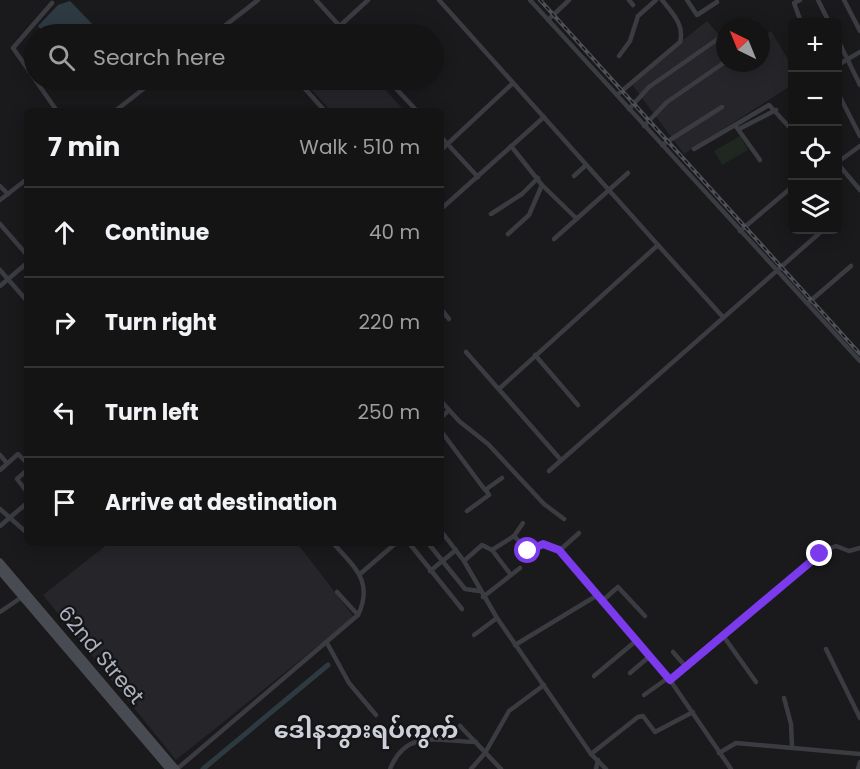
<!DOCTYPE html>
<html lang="en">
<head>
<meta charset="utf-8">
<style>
  body { margin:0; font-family:Poppins,"Noto Sans Myanmar",sans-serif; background:#212122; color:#f1f3f6 }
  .controls { position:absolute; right:18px; top:18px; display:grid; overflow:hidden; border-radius:9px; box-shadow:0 3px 15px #0003 }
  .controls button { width:54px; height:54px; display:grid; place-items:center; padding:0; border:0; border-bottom:2px solid #333334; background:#141415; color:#f1f3f6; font:30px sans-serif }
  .compass { position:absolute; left:716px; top:18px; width:54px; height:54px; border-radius:50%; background:#141415; box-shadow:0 3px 15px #0003; rotate:317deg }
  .stop { position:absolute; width:18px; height:18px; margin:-14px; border:4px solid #7c3aed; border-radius:50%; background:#fff }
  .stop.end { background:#7c3aed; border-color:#fff; box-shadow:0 2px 6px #0008 }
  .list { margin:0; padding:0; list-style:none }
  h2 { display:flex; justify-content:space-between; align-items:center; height:78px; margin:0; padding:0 24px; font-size:26px }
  h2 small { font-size:20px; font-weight:400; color:#9d9ea0 }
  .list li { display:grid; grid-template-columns:39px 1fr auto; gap:18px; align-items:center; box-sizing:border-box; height:90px; padding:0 24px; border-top:2px solid #333334 }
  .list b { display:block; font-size:22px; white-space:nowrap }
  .list em { font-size:20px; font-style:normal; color:#9d9ea0 }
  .icon { flex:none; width:33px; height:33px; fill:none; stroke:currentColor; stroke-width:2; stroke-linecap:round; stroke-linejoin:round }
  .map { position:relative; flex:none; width:860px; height:769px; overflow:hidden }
  .search { position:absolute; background:#141415; box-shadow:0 3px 15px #0003; left:24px; top:24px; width:420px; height:66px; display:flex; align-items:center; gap:15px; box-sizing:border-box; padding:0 21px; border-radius:33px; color:#9d9ea0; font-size:22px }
  .panel { position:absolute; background:#141415; box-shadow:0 3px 15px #0003; left:24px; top:108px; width:420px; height:438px; border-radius:9px }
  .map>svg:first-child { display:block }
  .built { fill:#26262a }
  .green { fill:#1f2820 }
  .water { fill:#2e3a42 }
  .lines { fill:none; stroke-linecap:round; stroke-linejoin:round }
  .canal { stroke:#2e3a42; stroke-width:5 }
  .minor { stroke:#3a3c42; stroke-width:4.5 }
  .secondary { stroke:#484b52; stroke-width:7 }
  .rail-casing { stroke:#4d5057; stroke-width:4 }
  .rail { stroke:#151518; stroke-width:1.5; stroke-dasharray:4.5; stroke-linecap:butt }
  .route { stroke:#7c3aed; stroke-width:8 }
  .labels { text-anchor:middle; stroke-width:4.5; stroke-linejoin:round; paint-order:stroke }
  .street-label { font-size:21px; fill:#abb1bd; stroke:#151518 }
  .quarter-label { font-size:24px; font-weight:bold; fill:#cdd0d8; stroke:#151518 }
</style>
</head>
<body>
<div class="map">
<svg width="860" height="769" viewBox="0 0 860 769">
  <rect width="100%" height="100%" fill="#1a1a1c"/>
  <g class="built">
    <path d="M707,21L720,36L725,35V63H761V38L771,31L792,66V85L684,154L630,82Z"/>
    <path d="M303,80H376L405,111H331Z"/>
    <path d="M109,543H297L354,617L176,760L43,595Z"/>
  </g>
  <path class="green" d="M740,136L748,150L722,165L714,151Z"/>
  <path class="water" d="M70,1L98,30L101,34H44L38,26L58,5Z"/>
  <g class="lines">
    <path class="canal" d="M203,769L328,665"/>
    <g class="minor">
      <path d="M316,0L347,34"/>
      <path d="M439,0L658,245L500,388"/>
      <path d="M530,0L860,361"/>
      <path d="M629,0L633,5"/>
      <path d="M687,0L697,15L717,2"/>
      <path d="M800,0L794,3L801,22"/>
      <path d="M818,0L829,22"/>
      <path d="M844,0L860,31"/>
      <path d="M52,3L13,48L57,111"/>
      <path d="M548,20L569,0"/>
      <path d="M735,27H738"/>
      <path d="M214,34L258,0"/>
      <path d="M331,34L368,0"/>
      <path d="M761,37L764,35"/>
      <path d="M838,40L860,85"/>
      <path d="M619,56L630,41L638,16L656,0"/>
      <path d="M838,65L860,52"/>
      <path d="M297,80L325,111"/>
      <path d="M388,80L417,111"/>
      <path d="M838,93L860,136"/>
      <path d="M617,95L680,42C685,25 672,13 662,0"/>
      <path d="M629,109L649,87L725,34"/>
      <path d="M115,111L155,80"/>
      <path d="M735,125L769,105L792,130"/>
      <path d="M644,126L667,102L725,62"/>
      <path d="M739,129L776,110"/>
      <path d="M441,137L478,177"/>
      <path d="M662,145L722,107"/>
      <path d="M511,146L542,185L577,219"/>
      <path d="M694,149L735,125L760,160"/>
      <path d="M441,150L513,83"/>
      <path d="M838,162L860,146"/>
      <path d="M838,164L860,190"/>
      <path d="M574,176L586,165"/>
      <path d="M0,186L8,194"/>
      <path d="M0,200L27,179"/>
      <path d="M441,209L544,117"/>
      <path d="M491,214L522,194L538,178"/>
      <path d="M0,224L27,255"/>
      <path d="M740,231L792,187"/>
      <path d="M508,234L529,215L542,185"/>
      <path d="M554,239L628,173"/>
      <path d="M658,245L722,316"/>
      <path d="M0,270L27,301"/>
      <path d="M0,286L27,263"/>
      <path d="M808,303L851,266"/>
      <path d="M441,309L449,319"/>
      <path d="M466,352L561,460"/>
      <path d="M535,355L578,405"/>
      <path d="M441,401L459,421L488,444L544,504L564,519"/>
      <path d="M441,418L449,410"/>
      <path d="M441,431L485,490L502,478"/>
      <path d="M0,455L7,463"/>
      <path d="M0,470L18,454L27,463"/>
      <path d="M27,470L17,479L27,492"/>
      <path d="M549,471L823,230"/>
      <path d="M0,509L27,533"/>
      <path d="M467,511L489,495L486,490"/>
      <path d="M0,526L27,503"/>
      <path d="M441,531L464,561L497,618L591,754L606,769"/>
      <path d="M514,536L523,523"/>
      <path d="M409,543L462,609"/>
      <path d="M428,543L465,589L479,591"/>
      <path d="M492,550L511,575"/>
      <path d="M559,551L579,533"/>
      <path d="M464,561L482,545L492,550L514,536L529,551L543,545L559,551L670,680L731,769"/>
      <path d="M430,571L456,550"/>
      <path d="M360,574L396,543"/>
      <path d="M337,592L358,615"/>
      <path d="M483,597L520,568"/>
      <path d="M601,602L618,587L645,616"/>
      <path d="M0,612L22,597"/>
      <path d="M474,635L497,618"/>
      <path d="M724,637L756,682"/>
      <path d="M327,643L349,683L376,715"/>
      <path d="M515,645L596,596"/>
      <path d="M826,649L860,718"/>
      <path d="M673,652L686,667"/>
      <path d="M630,673L650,656"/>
      <path d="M594,676L637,640"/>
      <path d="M670,680L826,550L836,546L849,551L860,548"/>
      <path d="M644,695L668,678"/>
      <path d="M784,698L791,724L792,746"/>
      <path d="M460,726L501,769"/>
      <path d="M719,753L736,743L860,754"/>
      <path d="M591,754L638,717L643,716L655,732L693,712"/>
      <path d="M177,769L358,615C374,581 354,567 333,543"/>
      <path d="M390,769C407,727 440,742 476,742"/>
      <path d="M471,769L485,753L509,711L544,685"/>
      <path d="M596,769L598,760"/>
      <path d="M858,769L860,762"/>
    </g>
    <g class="secondary">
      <path d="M0,562L176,769"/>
      <path d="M0,571L169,769"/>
    </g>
    <defs>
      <path id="rail" d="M540,0L860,354"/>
    </defs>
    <use href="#rail" class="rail-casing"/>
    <use href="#rail" class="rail"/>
  </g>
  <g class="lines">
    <path class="route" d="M528,551L543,544L559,550L670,680L820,554"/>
  </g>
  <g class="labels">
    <g class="street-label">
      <text transform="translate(101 655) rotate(50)" y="7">62nd Street</text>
    </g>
    <g class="quarter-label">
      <text x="366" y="738">ဒေါနဘွားရပ်ကွက်</text>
    </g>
  </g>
</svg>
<div class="controls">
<button>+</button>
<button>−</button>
<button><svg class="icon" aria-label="locate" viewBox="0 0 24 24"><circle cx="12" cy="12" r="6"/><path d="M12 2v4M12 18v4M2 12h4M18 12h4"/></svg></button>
<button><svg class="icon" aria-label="layers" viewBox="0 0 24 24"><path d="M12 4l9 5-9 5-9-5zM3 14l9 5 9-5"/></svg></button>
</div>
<svg class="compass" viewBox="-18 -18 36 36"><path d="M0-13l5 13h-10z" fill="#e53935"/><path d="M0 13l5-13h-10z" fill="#9d9ea0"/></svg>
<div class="stop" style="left:528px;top:551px"></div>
<div class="stop end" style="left:820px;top:554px"></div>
<div class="search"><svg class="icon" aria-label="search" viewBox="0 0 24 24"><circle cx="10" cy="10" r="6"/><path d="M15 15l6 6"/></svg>Search here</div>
<section class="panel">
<h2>7 min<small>Walk · 510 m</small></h2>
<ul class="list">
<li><svg class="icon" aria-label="ahead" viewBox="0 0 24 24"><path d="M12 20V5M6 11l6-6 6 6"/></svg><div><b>Continue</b></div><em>40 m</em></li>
<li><svg class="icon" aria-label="right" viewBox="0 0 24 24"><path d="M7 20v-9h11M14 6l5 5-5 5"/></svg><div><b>Turn right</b></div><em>220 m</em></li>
<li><svg class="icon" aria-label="left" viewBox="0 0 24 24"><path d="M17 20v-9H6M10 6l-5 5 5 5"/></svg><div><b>Turn left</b></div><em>250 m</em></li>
<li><svg class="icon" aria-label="arrive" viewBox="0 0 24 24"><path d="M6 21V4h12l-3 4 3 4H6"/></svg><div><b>Arrive at destination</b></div></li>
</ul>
</section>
</div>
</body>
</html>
